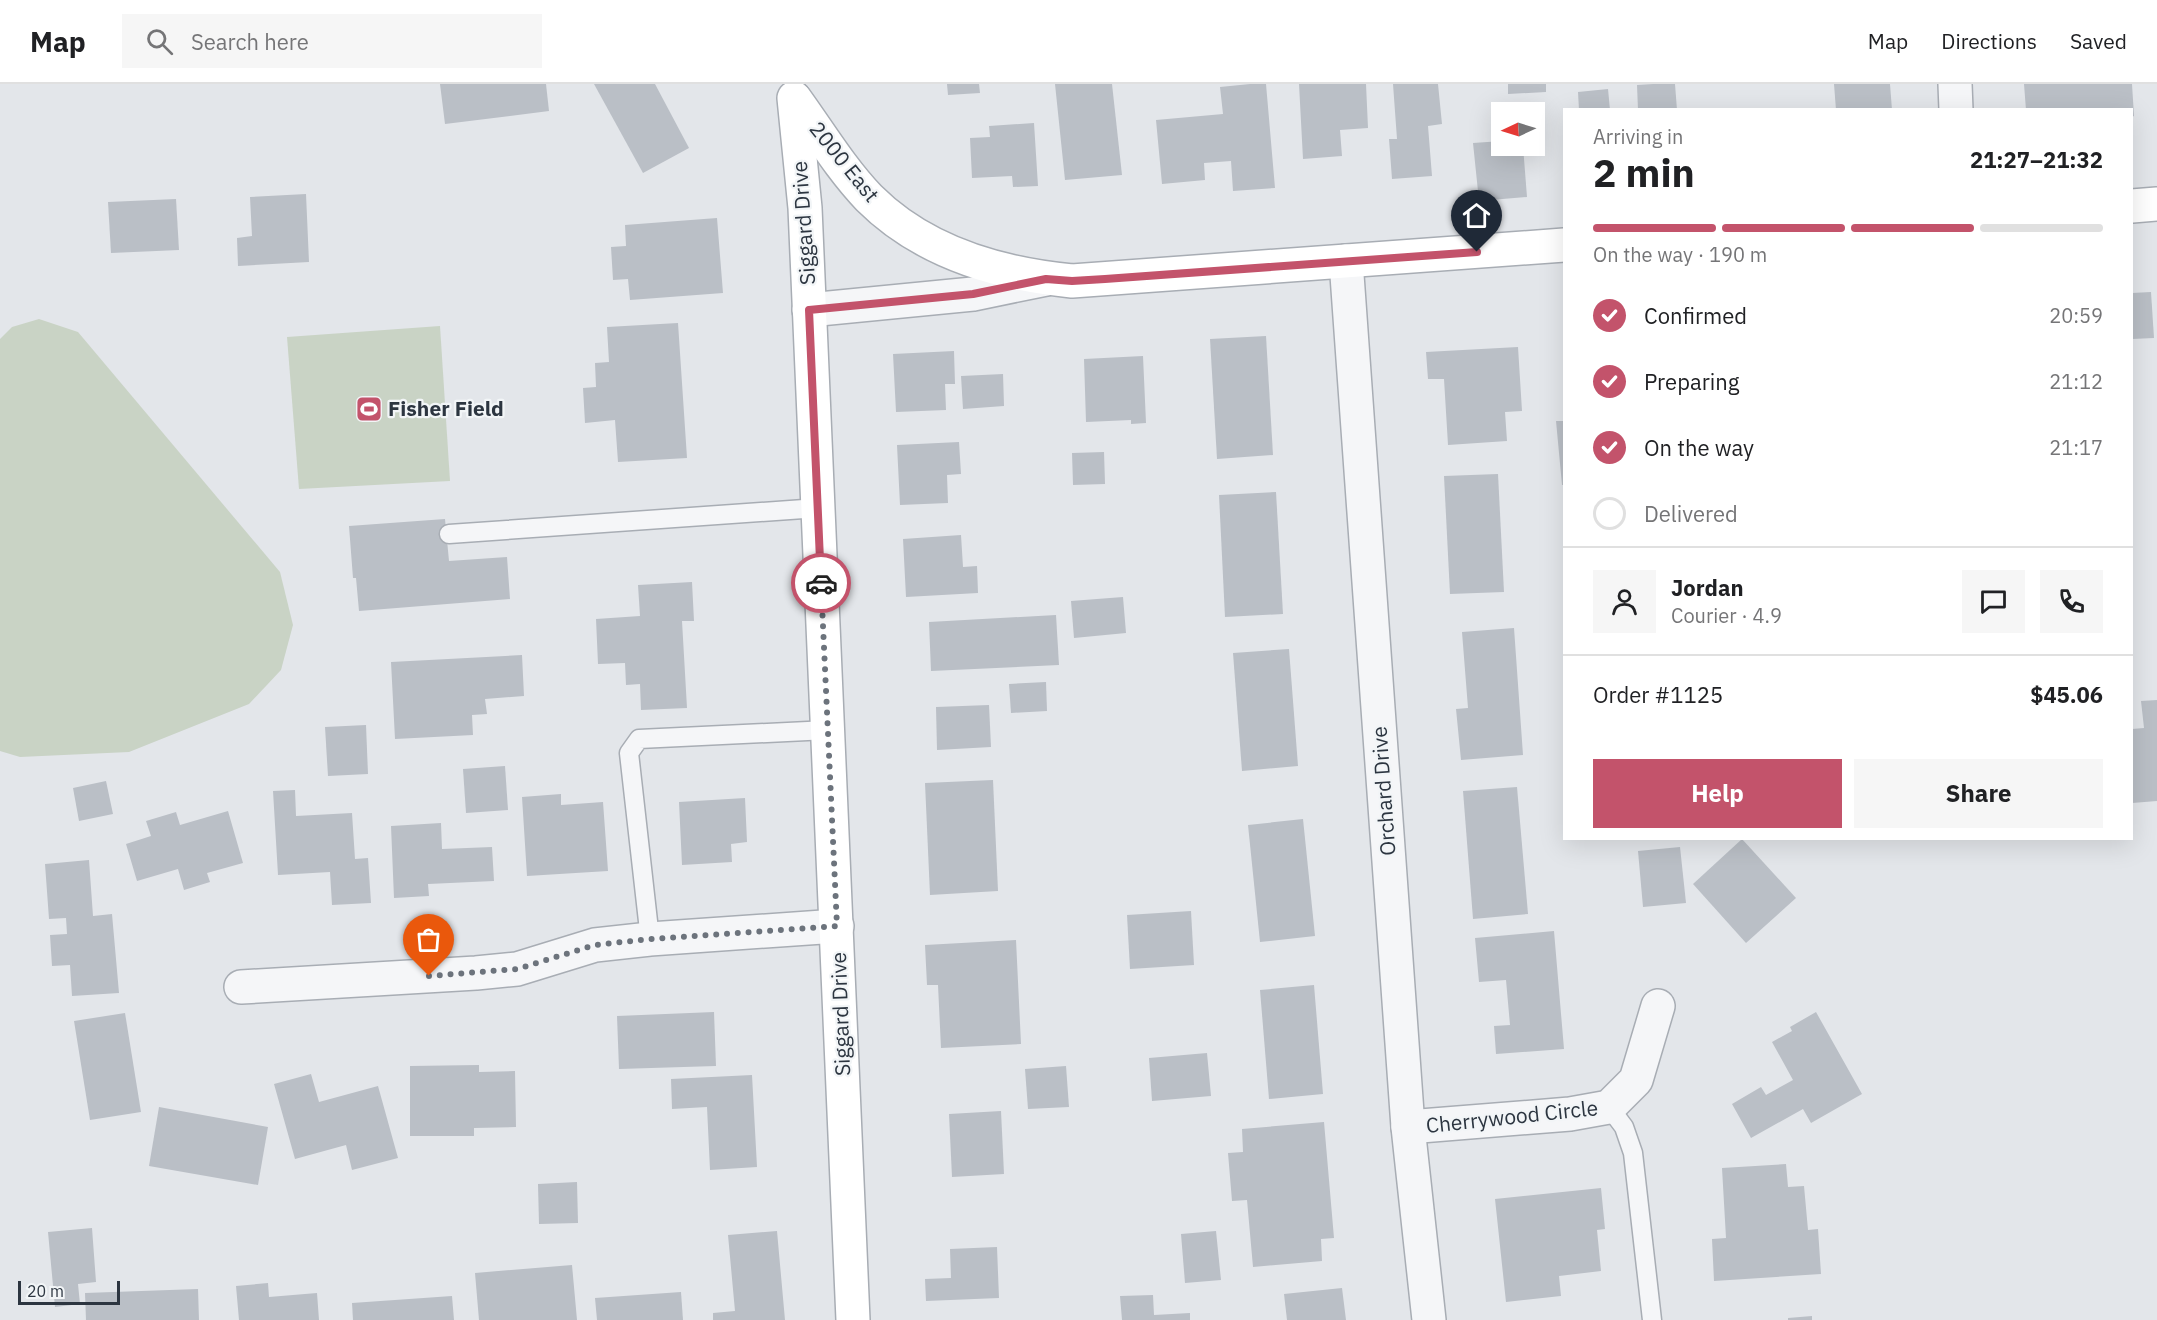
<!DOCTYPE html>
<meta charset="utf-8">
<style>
body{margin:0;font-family:"IBM Plex Sans",sans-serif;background:#f6f6f6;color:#202124;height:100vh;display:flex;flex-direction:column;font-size:22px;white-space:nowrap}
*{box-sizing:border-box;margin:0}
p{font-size:20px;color:#757577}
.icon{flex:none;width:33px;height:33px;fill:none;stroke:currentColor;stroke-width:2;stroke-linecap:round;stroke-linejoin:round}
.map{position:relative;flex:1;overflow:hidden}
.sheet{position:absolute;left:1563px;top:24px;width:570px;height:732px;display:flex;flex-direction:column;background:#fff;border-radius:0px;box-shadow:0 6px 24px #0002}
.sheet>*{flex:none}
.needle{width:39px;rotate:266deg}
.fabs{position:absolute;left:1491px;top:18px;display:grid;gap:12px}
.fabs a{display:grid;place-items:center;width:54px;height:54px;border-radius:0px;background:#fff;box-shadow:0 6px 24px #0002;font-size:30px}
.scale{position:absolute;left:18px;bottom:15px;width:102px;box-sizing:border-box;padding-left:6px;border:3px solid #2c3540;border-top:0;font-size:16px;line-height:21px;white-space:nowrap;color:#2c3540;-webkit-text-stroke:4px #f2f5f7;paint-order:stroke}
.pin{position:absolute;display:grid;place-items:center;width:51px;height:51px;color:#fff;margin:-62px -26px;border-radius:50% 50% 50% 0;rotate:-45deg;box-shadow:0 0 6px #0007}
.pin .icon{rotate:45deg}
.courier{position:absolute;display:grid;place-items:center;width:60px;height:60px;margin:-30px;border:4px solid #c3536b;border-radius:50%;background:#fff;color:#222;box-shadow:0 2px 8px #0007}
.summary em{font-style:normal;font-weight:800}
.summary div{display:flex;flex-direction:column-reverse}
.summary{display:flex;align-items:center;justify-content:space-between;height:102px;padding:0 30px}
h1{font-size:39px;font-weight:800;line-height:45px}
.bar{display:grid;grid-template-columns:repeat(4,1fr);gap:9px 6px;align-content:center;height:72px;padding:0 30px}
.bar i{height:8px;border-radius:4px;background:#e0e0e0}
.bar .selected{background:#c3536b}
.bar p{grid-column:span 4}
.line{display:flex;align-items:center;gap:15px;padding:0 30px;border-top:2px solid #e0e0e0}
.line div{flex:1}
.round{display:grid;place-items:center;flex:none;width:63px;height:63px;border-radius:0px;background:#f6f6f6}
ol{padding:0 30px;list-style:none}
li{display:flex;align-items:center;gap:18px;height:66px}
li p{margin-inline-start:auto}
li .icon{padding:6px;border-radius:50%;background:#c3536b;color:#fff;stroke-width:4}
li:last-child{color:#757577}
li i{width:33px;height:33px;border:3px solid #e0e0e0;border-radius:50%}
.primary-button{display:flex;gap:12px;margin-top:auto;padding:12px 30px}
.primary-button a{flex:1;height:69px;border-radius:0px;background:#c3536b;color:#fff;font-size:24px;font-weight:800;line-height:69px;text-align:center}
.primary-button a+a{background:#f6f6f6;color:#202124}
header{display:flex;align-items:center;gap:36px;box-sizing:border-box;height:84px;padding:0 30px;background:#fff;border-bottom:2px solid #e0e0e0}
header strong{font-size:28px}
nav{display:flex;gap:33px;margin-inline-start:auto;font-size:21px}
.search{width:420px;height:54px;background:#f6f6f6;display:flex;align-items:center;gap:15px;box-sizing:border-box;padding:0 21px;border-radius:0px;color:#757577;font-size:22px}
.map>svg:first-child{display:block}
.green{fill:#c9d3c5}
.building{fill:#babfc6}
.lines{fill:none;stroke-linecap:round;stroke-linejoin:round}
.lane-casing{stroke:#a8adb4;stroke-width:21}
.street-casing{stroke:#a8adb4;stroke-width:36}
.secondary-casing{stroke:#a8adb4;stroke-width:36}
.lane{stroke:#f5f6f8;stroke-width:18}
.street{stroke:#f5f6f8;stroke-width:33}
.secondary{stroke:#fff;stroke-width:33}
.done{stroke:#6c737c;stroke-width:6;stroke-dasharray:0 10.8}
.route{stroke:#c3536b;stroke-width:8}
.labels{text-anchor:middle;stroke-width:4.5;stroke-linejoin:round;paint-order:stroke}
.street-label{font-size:21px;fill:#2c3540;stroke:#f2f5f7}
.poi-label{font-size:21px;font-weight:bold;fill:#2c3540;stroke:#f2f5f7;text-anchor:start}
</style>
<header>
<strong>Map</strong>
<div class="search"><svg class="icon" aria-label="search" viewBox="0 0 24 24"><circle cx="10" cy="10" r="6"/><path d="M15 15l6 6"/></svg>Search here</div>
<nav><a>Map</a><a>Directions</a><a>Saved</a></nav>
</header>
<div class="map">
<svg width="2157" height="1236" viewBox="0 0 2157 1236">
<rect width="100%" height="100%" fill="#e3e6ea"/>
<g class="green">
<path d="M39 235 78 248 280 488 293 541 281 586 249 620 129 668 20 673 0 667V255L12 243Z"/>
<path d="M440 242 450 397 299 405 287 253Z"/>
</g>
<g class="building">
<path d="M440 0H546L549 27 445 40Z"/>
<path d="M594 0H655L689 64 643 89Z"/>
<path d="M947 0H979L980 9 948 11Z"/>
<path d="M1055 0H1112L1122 91 1065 96Z"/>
<path d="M1250 0H1266L1275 104 1233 107 1231 77 1204 79 1205 96 1162 100 1156 36 1223 30 1220 3Z"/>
<path d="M1299 0H1366L1368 44 1340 46 1342 72 1303 75Z"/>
<path d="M1393 0H1438L1442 40 1428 42 1432 92 1392 95 1389 55H1397Z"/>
<path d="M1508 0H1546V8L1508 10Z"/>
<path d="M1653 0H1675L1677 26H1638L1637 1Z"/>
<path d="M1834 0H1890L1892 26H1836Z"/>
<path d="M2024 0H2132L2134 32 2132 33V26H2026Z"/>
<path d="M1608 5 1610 26H1579L1578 8Z"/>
<path d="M1034 39 1038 102 1013 103 1012 92 972 94 970 54 990 53 989 42Z"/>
<path d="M1502 57V62H1523L1527 113 1479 117 1473 59Z"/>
<path d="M306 110 309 178 238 182 237 154 252 152 250 113Z"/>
<path d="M176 115 179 166 111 169 108 118Z"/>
<path d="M717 134 723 209 630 216 628 195 613 196 611 163 626 162 625 141Z"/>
<path d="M2151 208 2154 254 2132 255V209Z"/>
<path d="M678 239 687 374 618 378 615 336 585 339 583 304 596 303 595 279 609 278 607 243Z"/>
<path d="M1266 252 1273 371 1217 375 1210 255Z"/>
<path d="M1518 263 1522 327 1505 328 1507 357 1448 361 1444 295H1428L1426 268Z"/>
<path d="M954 267 955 300H945L946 326 896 328 893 270Z"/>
<path d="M1143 272 1146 339 1131 340V336L1086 338 1084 275Z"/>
<path d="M1003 290 1004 322 963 325 961 292Z"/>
<path d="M1556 337H1564V401H1562Z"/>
<path d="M959 358 961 390 947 391 948 419 900 421 897 361Z"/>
<path d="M1104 368 1105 400 1073 401 1072 369Z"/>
<path d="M1498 390 1504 508 1450 510 1444 392Z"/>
<path d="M1276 408 1283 530 1225 533 1219 411Z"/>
<path d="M445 435 449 477 507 473 510 515 359 527 356 494H353L349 442Z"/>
<path d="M961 451 963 483 977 482 978 509 906 513 903 455Z"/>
<path d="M692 498 694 537H682L687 624 641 626 640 600 626 601 625 579 598 580 596 535 640 532 638 501Z"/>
<path d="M1123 513 1126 549 1074 554 1071 517Z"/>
<path d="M1056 531 1059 581 931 587 929 538Z"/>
<path d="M1514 544 1523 671 1461 676 1456 625 1468 624 1462 548Z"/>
<path d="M1289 565 1298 682 1242 687 1233 569Z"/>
<path d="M522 571 524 612 485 615 487 630 472 631 473 651 395 655 391 578Z"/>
<path d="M1046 598 1047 627 1011 629 1009 600Z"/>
<path d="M2157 616V717L2132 719V645L2144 644 2141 617Z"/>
<path d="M989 621 991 663 937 666 936 623Z"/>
<path d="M366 641 368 690 328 692 325 643Z"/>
<path d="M505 682 508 726 466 729 463 685Z"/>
<path d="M993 696 998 807 930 811 925 699Z"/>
<path d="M106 697 113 730 79 737 73 704Z"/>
<path d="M1517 703 1528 830 1473 835 1463 707Z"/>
<path d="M295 706 296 732 352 729 355 775 368 774 371 819 332 821 330 788 278 791 273 707Z"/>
<path d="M561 710V721L603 718 608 787 527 792 522 713Z"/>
<path d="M745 714 747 758 731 760 732 778 682 781 679 718Z"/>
<path d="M228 727 243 779 207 789 210 798 184 806 178 785 137 797 126 760 151 752 146 737 176 728 180 741Z"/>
<path d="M1303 735 1315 852 1260 858 1248 741Z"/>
<path d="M441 739 442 765 492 763 494 797 428 800 429 812 394 814 391 742Z"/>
<path d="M1742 755 1796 814 1746 859 1693 800Z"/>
<path d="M1680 763 1686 819 1643 823 1638 767Z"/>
<path d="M89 776 93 832 112 830 119 909 72 912 70 881 52 882 50 851 67 850 66 834 49 835 45 780Z"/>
<path d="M1191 827 1194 881 1130 885 1127 831Z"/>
<path d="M1554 847 1564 965 1496 970 1494 942 1510 941 1506 896 1479 898 1475 854Z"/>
<path d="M1016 856 1021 960 941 964 938 901H927L925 861Z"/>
<path d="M1314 901 1323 1010 1269 1015 1260 906Z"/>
<path d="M714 928 716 982 619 985 617 932Z"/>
<path d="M1816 928 1862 1010 1811 1039 1803 1025 1751 1054 1732 1020 1761 1003 1766 1011 1793 996 1772 958 1792 947 1790 943Z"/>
<path d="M125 929 141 1028 90 1036 74 937Z"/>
<path d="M1207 969 1211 1012 1152 1017 1149 974Z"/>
<path d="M479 981V988L515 987 516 1043 474 1044V1052H410V982Z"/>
<path d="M1066 982 1069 1023 1028 1025 1025 985Z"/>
<path d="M311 990 319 1018 378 1002 398 1074 352 1086 346 1061 295 1075 274 1000Z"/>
<path d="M752 991 757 1083 710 1086 707 1023 672 1025 671 995Z"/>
<path d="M159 1023 268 1043 258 1101 149 1082Z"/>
<path d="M1001 1027 1004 1090 952 1093 949 1030Z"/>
<path d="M1324 1038 1334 1154 1321 1155 1322 1177 1253 1183 1247 1116 1232 1117 1228 1069 1243 1068 1242 1045Z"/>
<path d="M1786 1080 1788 1103 1804 1102 1808 1146 1818 1145 1821 1190 1714 1197 1712 1155 1726 1154 1722 1084Z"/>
<path d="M577 1098 578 1139 539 1140 538 1100Z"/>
<path d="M1601 1104 1605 1145 1597 1146 1601 1187 1559 1192 1561 1212 1506 1218 1495 1115Z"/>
<path d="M92 1144 96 1198 78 1200 80 1220 55 1223 48 1148Z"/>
<path d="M777 1147 785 1236H713V1229L735 1227 728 1151Z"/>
<path d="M1216 1147 1221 1196 1185 1199 1181 1150Z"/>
<path d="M997 1163 999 1214 926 1217 925 1195 951 1194 950 1165Z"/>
<path d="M572 1181 577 1236H479L475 1189Z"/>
<path d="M268 1199 269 1213 317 1209 319 1236H239L236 1202Z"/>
<path d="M1342 1204 1346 1236H1287L1284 1210Z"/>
<path d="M198 1205 199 1236H86L85 1209Z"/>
<path d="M681 1208 683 1236H597L595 1214Z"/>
<path d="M1153 1211 1154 1231 1190 1229V1236H1122L1120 1212Z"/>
<path d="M452 1212 454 1236H353L352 1219Z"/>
<path d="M1812 1232V1236H1788V1234Z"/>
</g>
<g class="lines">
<defs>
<g id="lane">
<path d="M449 450 818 424"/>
<path d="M650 855 629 669 639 655 828 646"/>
<path d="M1609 1023 1624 1043 1633 1069 1652 1236"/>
</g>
<g id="street">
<path d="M1955 0 1956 26"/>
<path d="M1346 177 1408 1043 1429 1236"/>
<path d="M809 226 973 210 1046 195"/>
<path d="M241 903 476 889 517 885 595 861 650 855 837 842"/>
<path d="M1408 1043 1570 1030 1609 1023 1636 996 1658 922"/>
</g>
<g id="secondary">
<path d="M794 14 805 124 853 1236"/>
<path d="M795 15C819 48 841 85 869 114 923 168 999 190 1072 197L1564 161"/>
<path d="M2132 122 2157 120"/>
</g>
</defs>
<use href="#lane" class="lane-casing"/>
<use href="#street" class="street-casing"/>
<use href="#secondary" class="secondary-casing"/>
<use href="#lane" class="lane"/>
<use href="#street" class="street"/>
<use href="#secondary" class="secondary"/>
</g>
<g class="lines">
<path class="done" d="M429 892 517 885 595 861 650 855 837 842 821 499"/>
<path class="route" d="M821 499 809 226 973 210 1046 195 1072 197 1105 195 1477 168"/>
</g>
<defs>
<symbol id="stadium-square" viewBox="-11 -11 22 22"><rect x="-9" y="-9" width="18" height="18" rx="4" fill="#c3536b" stroke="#f2f5f7"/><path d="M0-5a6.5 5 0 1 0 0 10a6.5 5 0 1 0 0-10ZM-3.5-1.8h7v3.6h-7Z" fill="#fff"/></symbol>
</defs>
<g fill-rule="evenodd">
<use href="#stadium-square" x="354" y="310" width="30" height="30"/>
</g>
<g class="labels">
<g class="street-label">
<text transform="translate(844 78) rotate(51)" y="7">2000 East</text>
<text transform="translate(804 139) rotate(-94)" y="7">Siggard Drive</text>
<text transform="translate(1384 707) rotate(-94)" y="7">Orchard Drive</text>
<text transform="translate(841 930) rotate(-92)" y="7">Siggard Drive</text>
<text transform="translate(1512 1033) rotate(-6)" y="7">Cherrywood Circle</text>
</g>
<g class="poi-label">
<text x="388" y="332">Fisher Field</text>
</g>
</g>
</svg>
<div class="fabs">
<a><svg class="needle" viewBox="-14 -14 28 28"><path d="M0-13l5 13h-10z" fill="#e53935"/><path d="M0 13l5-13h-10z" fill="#757577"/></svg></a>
</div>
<div class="scale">20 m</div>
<div class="pin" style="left:429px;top:892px;background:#ea580c"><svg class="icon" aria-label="bag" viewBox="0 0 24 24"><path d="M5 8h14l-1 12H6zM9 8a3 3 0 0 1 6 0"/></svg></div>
<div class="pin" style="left:1477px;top:168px;background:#1f2937"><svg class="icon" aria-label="home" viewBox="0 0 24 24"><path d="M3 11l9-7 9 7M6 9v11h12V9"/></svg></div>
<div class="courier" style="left:821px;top:499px"><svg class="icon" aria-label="car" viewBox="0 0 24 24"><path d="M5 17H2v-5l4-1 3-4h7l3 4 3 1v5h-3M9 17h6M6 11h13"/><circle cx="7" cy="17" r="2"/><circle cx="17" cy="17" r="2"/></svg></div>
<section class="sheet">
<div class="summary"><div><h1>2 min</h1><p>Arriving in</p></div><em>21:27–21:32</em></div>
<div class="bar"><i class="selected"></i><i class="selected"></i><i class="selected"></i><i></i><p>On the way · 190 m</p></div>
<ol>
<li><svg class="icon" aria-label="check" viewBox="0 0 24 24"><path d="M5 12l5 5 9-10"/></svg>Confirmed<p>20:59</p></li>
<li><svg class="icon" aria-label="check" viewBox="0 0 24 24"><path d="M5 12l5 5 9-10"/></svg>Preparing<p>21:12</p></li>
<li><svg class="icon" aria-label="check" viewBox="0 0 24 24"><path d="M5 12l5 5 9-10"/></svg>On the way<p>21:17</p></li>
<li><i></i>Delivered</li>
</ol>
<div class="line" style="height:108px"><a class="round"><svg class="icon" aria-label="person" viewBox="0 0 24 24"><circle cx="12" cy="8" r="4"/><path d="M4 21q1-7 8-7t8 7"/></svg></a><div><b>Jordan</b><p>Courier · 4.9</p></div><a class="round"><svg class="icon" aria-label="chat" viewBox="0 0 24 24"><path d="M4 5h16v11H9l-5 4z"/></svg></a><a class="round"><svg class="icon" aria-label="phone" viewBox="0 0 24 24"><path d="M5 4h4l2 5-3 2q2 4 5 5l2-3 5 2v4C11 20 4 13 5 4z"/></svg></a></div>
<div class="line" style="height:78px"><div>Order #1125</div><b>$45.06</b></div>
<div class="primary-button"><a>Help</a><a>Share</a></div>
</section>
</div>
